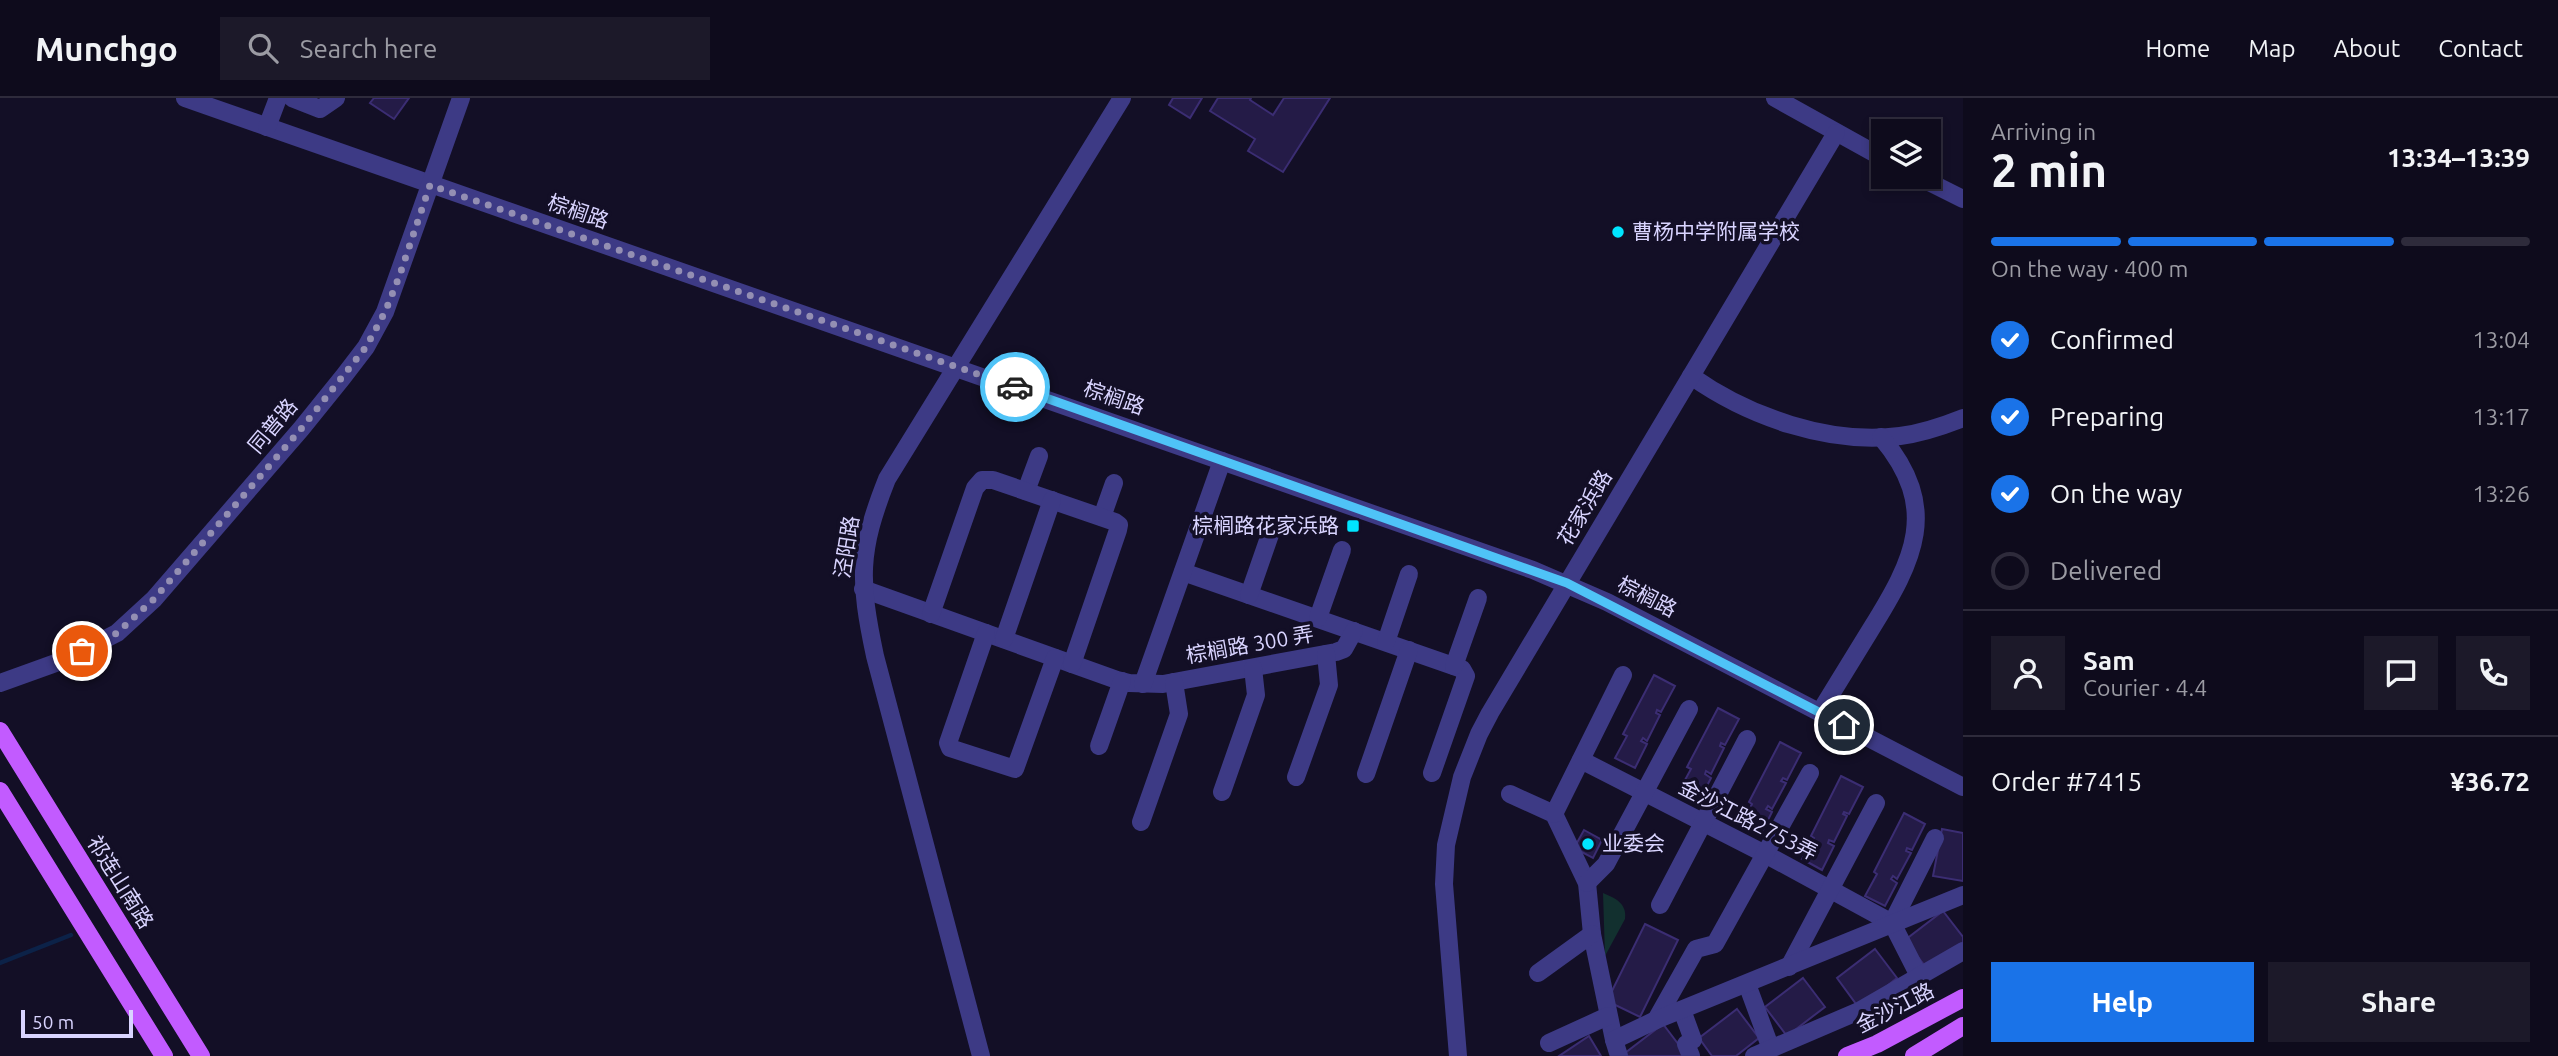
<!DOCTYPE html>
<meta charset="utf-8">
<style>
body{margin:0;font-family:Ubuntu,"Noto Sans SC",sans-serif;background:#1c1929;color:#f1f3f6;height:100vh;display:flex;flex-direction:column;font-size:26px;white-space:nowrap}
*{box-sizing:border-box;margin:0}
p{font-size:23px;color:#9b9ba3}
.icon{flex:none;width:38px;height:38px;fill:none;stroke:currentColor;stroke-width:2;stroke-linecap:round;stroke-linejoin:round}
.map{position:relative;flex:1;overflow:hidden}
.panel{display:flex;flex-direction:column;background:#0e0b1c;width:595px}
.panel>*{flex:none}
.tools{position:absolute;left:1871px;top:21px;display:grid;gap:14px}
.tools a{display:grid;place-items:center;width:70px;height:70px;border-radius:0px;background:#0e0b1c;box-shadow:0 4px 10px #0003,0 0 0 2px #2e2b3b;font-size:35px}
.scale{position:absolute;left:21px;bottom:18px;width:112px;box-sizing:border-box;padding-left:7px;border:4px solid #d9d4ff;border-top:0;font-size:19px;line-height:24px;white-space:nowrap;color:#d9d4ff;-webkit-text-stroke:5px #130f26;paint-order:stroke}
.pin{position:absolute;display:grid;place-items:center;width:60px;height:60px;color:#fff;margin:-30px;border:4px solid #fff;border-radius:50%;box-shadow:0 2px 7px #0007}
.courier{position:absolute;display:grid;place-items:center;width:70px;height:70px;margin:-35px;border:5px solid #4fc3f7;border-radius:50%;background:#fff;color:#222;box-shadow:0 2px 9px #0007}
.headline em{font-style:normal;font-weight:600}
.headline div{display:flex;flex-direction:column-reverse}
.headline{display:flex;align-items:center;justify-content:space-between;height:119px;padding:0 28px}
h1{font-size:46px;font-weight:600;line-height:52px}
.bar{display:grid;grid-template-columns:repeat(4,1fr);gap:10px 7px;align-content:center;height:84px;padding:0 28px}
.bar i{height:9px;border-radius:5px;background:#2e2b3b}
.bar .selected{background:#1a73e8}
.bar p{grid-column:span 4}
.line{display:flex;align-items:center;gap:18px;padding:0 28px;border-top:2px solid #2e2b3b}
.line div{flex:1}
.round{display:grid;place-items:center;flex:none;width:74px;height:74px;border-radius:0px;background:#1c1929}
ol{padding:0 28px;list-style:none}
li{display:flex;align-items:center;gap:21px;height:77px}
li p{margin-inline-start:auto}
li .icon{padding:7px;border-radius:50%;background:#1a73e8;color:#fff;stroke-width:4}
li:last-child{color:#9b9ba3}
li i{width:38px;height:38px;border:4px solid #2e2b3b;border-radius:50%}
.cta{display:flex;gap:14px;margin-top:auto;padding:14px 28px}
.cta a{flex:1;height:80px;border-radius:0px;background:#1a73e8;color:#fff;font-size:28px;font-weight:600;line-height:80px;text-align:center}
.cta a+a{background:#1c1929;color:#f1f3f6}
header{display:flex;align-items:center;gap:42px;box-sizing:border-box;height:98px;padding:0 35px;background:#0e0b1c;border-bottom:2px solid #2e2b3b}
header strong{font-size:33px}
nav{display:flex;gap:38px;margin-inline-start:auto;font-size:24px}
.search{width:490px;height:63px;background:#1c1929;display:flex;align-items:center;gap:18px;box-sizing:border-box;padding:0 24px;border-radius:0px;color:#9b9ba3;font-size:26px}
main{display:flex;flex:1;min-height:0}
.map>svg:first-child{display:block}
.green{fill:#12302f}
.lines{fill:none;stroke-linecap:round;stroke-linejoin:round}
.stream{stroke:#0c2248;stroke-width:4.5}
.building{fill:#241b47;stroke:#3b2d73;stroke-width:2}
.minor{stroke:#3d3a85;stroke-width:18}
.major{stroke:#c25bff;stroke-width:18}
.done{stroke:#948fb3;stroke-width:7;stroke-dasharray:0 12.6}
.route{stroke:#4fc3f7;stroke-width:9}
.poi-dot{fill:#00e5ff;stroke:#130f26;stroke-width:2.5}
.labels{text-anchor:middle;stroke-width:7;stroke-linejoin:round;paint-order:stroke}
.street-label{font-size:21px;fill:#d9d4ff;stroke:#130f26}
.poi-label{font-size:21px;fill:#d9d4ff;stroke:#130f26;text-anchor:start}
</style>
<header>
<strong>Munchgo</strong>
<div class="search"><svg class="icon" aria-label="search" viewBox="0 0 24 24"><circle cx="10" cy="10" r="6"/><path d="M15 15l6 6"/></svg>Search here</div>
<nav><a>Home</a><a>Map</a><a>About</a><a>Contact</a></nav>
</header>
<main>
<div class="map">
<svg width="1963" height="958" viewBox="0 0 1963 958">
<rect width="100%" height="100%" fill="#130f26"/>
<path class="green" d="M1603 795C1615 800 1627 805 1625 821L1605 858Z"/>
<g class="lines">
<path class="stream" d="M0 865 71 837"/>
</g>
<g class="building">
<path d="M374 0H409L394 21 370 5Z"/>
<path d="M1173 0H1202L1190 20 1169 7Z"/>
<path d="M1218 0H1251L1250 2 1273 17 1284 0H1330L1283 74 1248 53 1255 41 1210 13Z"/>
<path d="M1654 577 1675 588 1661 614 1657 612 1656 615 1660 617 1647 643 1643 640 1641 643 1647 646 1635 670 1615 660 1627 638 1623 636Z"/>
<path d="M1718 610 1739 621 1725 647 1721 645 1720 648 1724 650 1711 676 1706 673 1705 676 1711 680 1699 703 1679 693 1691 671 1687 669Z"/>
<path d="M1780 644 1801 655 1787 682 1783 680 1781 683 1786 685 1772 711 1768 708 1766 711 1772 714 1760 738 1741 728 1752 706 1749 704Z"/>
<path d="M1841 678 1863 689 1849 716 1844 714 1843 716 1847 718 1834 744 1829 742 1828 745 1834 748 1822 772 1802 761 1814 740 1811 738Z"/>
<path d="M1904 715 1925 726 1912 752 1907 750 1906 753 1911 755 1897 781 1893 778 1891 781 1897 785 1885 808 1865 798 1877 776 1874 774Z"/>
<path d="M1942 731 1963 735V783L1933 778Z"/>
<path d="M1584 732 1602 742 1593 760 1574 750Z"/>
<path d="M1943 813 1963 839V845L1928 872 1905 842Z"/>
<path d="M1645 826 1678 842 1640 919 1607 903Z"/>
<path d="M1875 851 1897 880 1859 910 1837 880Z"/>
<path d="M1803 880 1825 909 1787 938 1765 909Z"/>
<path d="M1737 911 1759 940 1736 958H1712L1699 940Z"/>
<path d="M1663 926 1685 955 1681 958H1627L1625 955Z"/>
<path d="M1589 938 1601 958H1559Z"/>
</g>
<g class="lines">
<g class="minor">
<path d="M185 0 1533 472 1607 504 1963 689"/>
<path d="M292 0 320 11 336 0"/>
<path d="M1775 0 1883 60"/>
<path d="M267 29 278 0"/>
<path d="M1919 79 1963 101"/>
<path d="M1691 278C1749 319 1829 347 1900 338 1922 335 1943 328 1963 320"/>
<path d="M1026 393 1039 358"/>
<path d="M1102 419 1114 385"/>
<path d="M1183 474 1462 571 1466 578 1432 675"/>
<path d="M863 491 1117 582 1129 585 1163 586 1336 554 1344 551 1354 533"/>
<path d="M1249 497 1273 428"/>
<path d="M931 516 975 390 982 382H993L1115 424 1119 427 1118 432 1072 566"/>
<path d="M1318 520 1342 452"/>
<path d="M986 535 948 645 950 650 1015 671 1055 560"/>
<path d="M1004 541 1052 402"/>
<path d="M1386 544 1409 476"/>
<path d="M1454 568 1478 500"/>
<path d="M0 585 64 562 117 535 154 501 301 331 343 279 366 249 385 214 461 0"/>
<path d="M1143 586 1222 363"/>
<path d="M1820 614C1837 586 1854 559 1871 531 1914 462 1941 410 1881 339"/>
<path d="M1099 648 1122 583"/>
<path d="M1581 662 1765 756 1892 825"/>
<path d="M1366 676 1409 552"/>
<path d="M1296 679 1329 587 1326 556"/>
<path d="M1222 694 1256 597 1253 570"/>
<path d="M1510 696 1554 716 1587 785 1592 836 1614 942"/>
<path d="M1554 716 1623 577"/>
<path d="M1141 724 1179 616 1174 584"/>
<path d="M1587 785 1606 766 1689 611"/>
<path d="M1660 807 1747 641"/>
<path d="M1892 825 1935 740"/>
<path d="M1892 825 1919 878"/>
<path d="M1789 869 1876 705"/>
<path d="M1538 875 1592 836"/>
<path d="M1747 886 1771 951"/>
<path d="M1682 912 1693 942 1686 946 1691 958"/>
<path d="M1656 922 1696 851 1715 846 1810 675"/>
<path d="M1549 945 1608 918"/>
<path d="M981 958 875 558C859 482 858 454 887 381L1122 0"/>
<path d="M1458 958 1444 786 1446 747 1462 679 1479 636 1490 615 1836 35"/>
<path d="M1619 958 1614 942 1656 922 1963 797"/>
<path d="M1754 958 1859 913 1963 853"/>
</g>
<g class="major">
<path d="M0 633 201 958"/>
<path d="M0 693 164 958"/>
<path d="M1847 958 1877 946 1963 900"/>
<path d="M1914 958 1963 928"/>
</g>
</g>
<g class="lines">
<path class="done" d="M82 553 117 535 154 501 301 331 366 249 385 214 399 179 430 87 1015 289"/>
<path class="route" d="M1015 289 1567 485 1844 627"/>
</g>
<g class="poi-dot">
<circle cx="1618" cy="134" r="7"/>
<rect x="1346" y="421" width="14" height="14" rx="3.5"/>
<circle cx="1588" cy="746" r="7"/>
</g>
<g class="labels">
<g class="street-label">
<text transform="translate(578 114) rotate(19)" y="7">棕榈路</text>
<text transform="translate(1114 300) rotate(19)" y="7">棕榈路</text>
<text transform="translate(273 328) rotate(-50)" y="7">同普路</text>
<text transform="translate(1585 410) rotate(-59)" y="7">花家浜路</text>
<text transform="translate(847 449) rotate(-81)" y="7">泾阳路</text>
<text transform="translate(1647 499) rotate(27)" y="7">棕榈路</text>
<text transform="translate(1250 547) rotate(-10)" y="7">棕榈路 300 弄</text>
<text transform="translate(1748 722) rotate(27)" y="7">金沙江路2753弄</text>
<text transform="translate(120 784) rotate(58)" y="7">祁连山南路</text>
<text transform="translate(1895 910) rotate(-27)" y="7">金沙江路</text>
</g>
<g class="poi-label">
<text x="1632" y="141">曹杨中学附属学校</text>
<text x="1339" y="435" text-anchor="end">棕榈路花家浜路</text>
<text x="1602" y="753">业委会</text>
</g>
</g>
</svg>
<div class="tools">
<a><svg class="icon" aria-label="layers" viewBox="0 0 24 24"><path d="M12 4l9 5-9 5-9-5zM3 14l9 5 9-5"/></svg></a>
</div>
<div class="scale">50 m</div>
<div class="pin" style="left:82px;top:553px;background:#ea580c"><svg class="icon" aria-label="bag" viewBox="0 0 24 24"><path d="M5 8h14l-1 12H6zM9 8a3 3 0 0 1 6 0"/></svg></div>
<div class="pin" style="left:1844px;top:627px;background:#1f2937"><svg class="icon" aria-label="home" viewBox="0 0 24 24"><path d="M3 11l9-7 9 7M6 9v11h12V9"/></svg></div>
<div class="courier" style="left:1015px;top:289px"><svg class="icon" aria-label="car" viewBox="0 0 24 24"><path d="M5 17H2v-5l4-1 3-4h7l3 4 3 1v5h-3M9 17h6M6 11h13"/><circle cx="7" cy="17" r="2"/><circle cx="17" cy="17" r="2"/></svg></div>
</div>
<section class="panel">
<div class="headline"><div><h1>2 min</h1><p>Arriving in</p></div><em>13:34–13:39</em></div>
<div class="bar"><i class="selected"></i><i class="selected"></i><i class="selected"></i><i></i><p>On the way · 400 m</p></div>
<ol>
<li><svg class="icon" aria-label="check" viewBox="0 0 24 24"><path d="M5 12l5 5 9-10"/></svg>Confirmed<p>13:04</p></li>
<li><svg class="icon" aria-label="check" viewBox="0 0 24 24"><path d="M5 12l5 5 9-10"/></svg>Preparing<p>13:17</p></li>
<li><svg class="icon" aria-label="check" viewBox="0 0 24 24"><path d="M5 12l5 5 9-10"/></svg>On the way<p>13:26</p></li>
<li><i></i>Delivered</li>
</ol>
<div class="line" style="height:126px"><a class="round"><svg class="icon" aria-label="person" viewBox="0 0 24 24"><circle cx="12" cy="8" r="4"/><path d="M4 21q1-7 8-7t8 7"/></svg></a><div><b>Sam</b><p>Courier · 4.4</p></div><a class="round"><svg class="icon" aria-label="chat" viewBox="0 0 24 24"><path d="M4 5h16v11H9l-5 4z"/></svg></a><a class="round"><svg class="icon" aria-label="phone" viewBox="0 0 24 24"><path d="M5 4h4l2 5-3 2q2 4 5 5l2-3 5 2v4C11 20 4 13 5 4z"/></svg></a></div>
<div class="line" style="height:91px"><div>Order #7415</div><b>¥36.72</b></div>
<div class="cta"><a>Help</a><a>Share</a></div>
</section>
</main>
